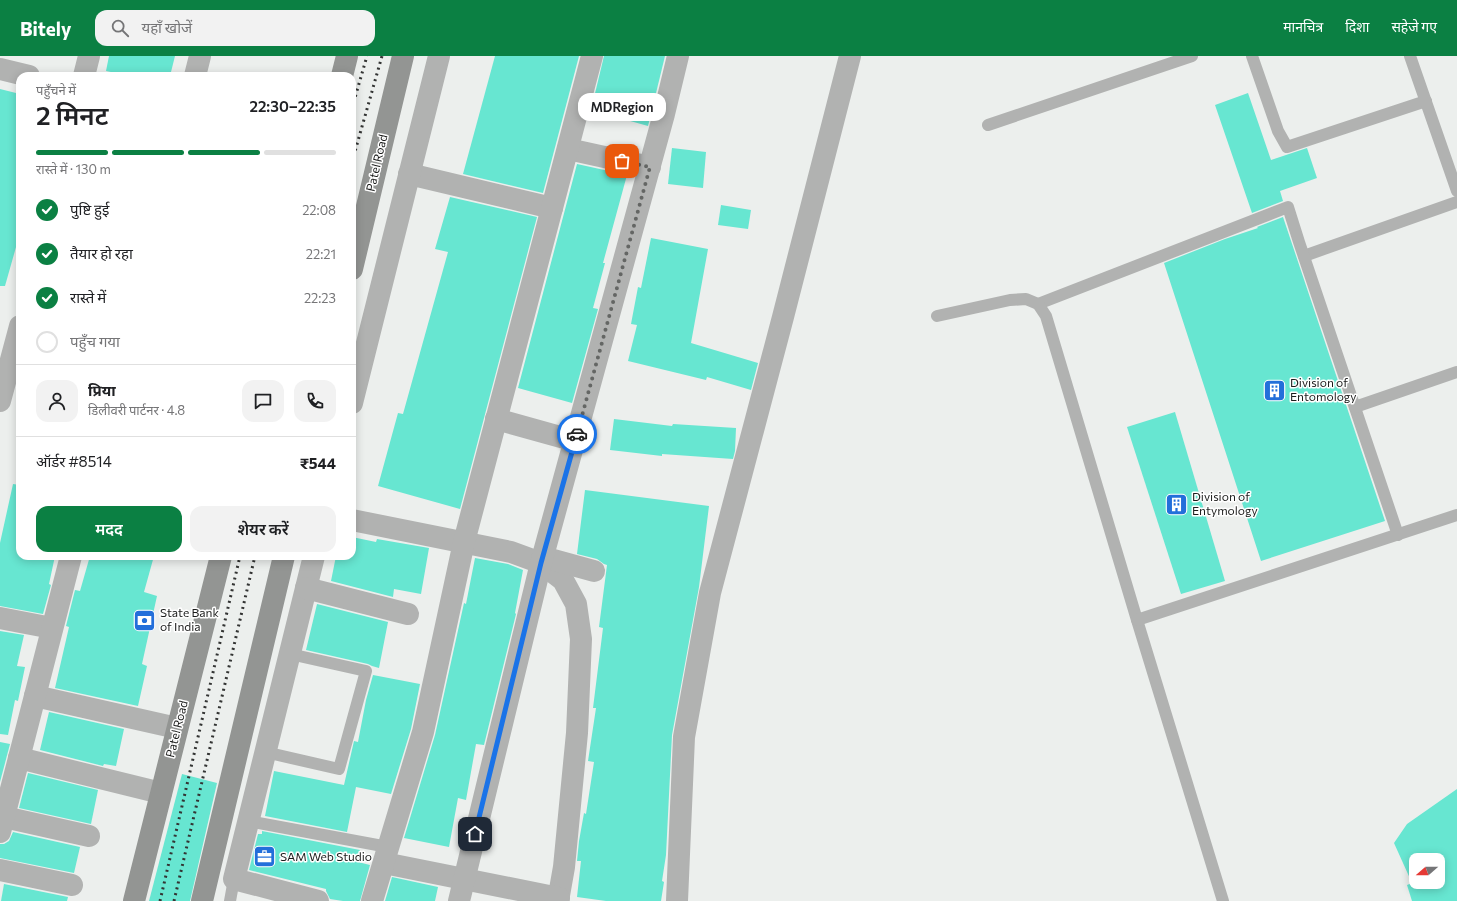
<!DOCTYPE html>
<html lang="hi">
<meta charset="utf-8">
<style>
body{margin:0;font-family:Commissioner,"Noto Sans Devanagari",sans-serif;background:#f2f2f2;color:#202124;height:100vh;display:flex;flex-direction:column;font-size:15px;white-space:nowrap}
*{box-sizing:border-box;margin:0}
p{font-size:13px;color:#757577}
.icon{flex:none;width:22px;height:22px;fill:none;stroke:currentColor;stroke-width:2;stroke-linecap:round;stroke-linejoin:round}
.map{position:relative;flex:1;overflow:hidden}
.sheet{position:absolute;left:16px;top:16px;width:340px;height:488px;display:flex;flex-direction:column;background:#fff;border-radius:12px;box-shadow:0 2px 10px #0003}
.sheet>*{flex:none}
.needle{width:26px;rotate:250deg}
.buttons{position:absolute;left:1409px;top:797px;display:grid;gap:8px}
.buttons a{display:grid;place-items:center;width:36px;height:36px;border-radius:8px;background:#fff;box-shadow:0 2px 10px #0003;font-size:20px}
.pin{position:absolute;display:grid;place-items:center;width:34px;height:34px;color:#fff;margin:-17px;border-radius:8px;box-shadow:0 2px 6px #0006}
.courier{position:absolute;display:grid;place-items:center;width:40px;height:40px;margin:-20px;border:3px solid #1a73e8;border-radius:50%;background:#fff;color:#222;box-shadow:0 1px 5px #0007}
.bubble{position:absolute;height:28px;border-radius:12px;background:#fff;box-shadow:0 2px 10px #0003;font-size:13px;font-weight:600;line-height:28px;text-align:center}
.summary em{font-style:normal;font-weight:600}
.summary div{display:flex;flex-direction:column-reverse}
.summary{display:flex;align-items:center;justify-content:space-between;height:68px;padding:0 20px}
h1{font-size:26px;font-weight:600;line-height:30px}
.bar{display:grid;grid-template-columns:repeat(4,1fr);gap:6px 4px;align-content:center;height:48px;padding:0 20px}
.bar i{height:5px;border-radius:3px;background:#e0e0e0}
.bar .selected{background:#0b8043}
.bar p{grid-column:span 4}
.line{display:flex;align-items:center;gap:10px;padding:0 20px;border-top:1px solid #e0e0e0}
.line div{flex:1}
.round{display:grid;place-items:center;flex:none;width:42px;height:42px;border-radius:12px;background:#f2f2f2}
ol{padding:0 20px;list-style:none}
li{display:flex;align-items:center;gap:12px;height:44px}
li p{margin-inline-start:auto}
li .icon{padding:4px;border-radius:50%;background:#0b8043;color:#fff;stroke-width:4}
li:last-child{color:#757577}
li i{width:22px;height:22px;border:2px solid #e0e0e0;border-radius:50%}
.button{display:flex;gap:8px;margin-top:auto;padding:8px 20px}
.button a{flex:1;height:46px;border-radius:12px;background:#0b8043;color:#fff;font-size:16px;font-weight:600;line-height:46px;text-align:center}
.button a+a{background:#f2f2f2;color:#202124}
header{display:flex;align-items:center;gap:24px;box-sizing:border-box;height:56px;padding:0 20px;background:#0b8043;color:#fff}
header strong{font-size:19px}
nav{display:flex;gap:22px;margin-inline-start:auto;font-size:14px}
.search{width:280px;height:36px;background:#f2f2f2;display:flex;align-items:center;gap:10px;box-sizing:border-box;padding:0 14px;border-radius:12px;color:#757577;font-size:15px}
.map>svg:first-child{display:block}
.building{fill:#67e6d1;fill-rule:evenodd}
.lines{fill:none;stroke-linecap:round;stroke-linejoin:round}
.lane{stroke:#b1b2b1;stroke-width:12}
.street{stroke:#b1b2b1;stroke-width:22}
.secondary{stroke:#939593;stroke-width:22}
.rail{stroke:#333433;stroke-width:3;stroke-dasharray:2 4;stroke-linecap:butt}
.done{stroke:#646664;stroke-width:4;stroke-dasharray:0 7.2}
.route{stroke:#1a73e8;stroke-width:5}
.labels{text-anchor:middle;stroke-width:3;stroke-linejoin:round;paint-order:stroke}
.street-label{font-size:12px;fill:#1b1c1b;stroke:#fff}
.poi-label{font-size:12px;fill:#1b1c1b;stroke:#fff;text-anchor:start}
</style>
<header>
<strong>Bitely</strong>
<div class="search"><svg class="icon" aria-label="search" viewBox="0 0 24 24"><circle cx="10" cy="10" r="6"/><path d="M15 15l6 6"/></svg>यहाँ खोजें</div>
<nav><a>मानचित्र</a><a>दिशा</a><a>सहेजे गए</a></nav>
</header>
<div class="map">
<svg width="1457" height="845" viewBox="0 0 1457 845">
<rect width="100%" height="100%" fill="#ecefed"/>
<g class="building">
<path d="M109 0H175L170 20H130L106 15Z"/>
<path d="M495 0H579L543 137 463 118Z"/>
<path d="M604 0H665L648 70 591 54Z"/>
<path d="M0 33 20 38V177L5 230H0Z"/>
<path d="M1248 37 1271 104 1307 92 1317 122 1280 135 1283 145 1252 157 1215 49Z"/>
<path d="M672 92 706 96 703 132 668 128Z"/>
<path d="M577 108 627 119 603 207H605L593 252 598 253 572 347 518 332Z"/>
<path d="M450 141 537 161 460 453 378 430 398 357 403 358 448 196 435 193Z"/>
<path d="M721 149 751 154 748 173 718 169Z"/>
<path d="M1283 161 1385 465 1261 505 1164 207 1225 183 1258 172 1257 171Z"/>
<path d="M651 182 708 193 691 287 758 307 751 334 707 321 706 324 628 305 637 269 631 268 638 231 641 232Z"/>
<path d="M1175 356 1225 525 1181 538 1127 371Z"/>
<path d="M614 363 672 370 673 368 736 372 735 395 733 403 662 398V400L610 394Z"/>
<path d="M13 428 20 429V500H55L49 528 51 529 43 558 0 550V487Z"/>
<path d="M585 434 709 450 699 531 672 679 666 799 662 825 664 826 661 845H606L577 841 581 805H577L579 785 584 757 586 758 594 706 588 705 596 652H593L603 572 599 571 607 509 604 508 597 503 577 498Z"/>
<path d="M352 481 376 486 377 483 429 492 421 538 394 533 393 541 331 525 336 500H352Z"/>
<path d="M90 500H154L144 536 157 540 142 608 147 610 138 650 55 632 69 571 66 570 75 534 80 535Z"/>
<path d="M475 502 508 508 523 514 515 557 516 558 484 689 476 688 466 744 458 742 449 791 404 782 435 679 464 547 466 548Z"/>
<path d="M317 548 388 566 379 612 372 610 368 608 306 594Z"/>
<path d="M0 575 24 579 17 610 25 611 18 645 15 644 8 679 0 678Z"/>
<path d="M373 619 420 628 411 673 391 738 356 731 347 776 265 760 274 715 344 729 354 685 358 686 366 644Z"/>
<path d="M49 656 124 673 116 710 104 708 103 710 40 694Z"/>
<path d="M0 686 10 688 0 726Z"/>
<path d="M28 717 98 734 91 768 19 752Z"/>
<path d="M182 718 217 727 190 845H149Z"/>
<path d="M1457 733V845H1412L1407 829 1412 827 1394 787 1407 768ZM1416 804H1438V826H1416Z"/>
<path d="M262 775 360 794 358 806 370 809 360 845H343L330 843 326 835V833L249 814 258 778H262Z"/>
<path d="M13 776 80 791 74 817 0 802V788H4L9 785Z"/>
<path d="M392 821 438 831 435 845H385Z"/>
<path d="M4 828 68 841 67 845H1Z"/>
</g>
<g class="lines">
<g class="lane">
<path d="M1252 0 1278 75 1287 91 1426 45"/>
<path d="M1410 0 1457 135"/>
<path d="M988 69 1192 0"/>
<path d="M1304 200 1457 146"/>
<path d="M1038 248 1288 151 1299 186 1398 479"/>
<path d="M937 260 1010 244 1026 243 1038 248 1046 260 1137 564 1223 845"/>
<path d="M1355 351 1457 316"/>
<path d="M1137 564 1457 459"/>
<path d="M265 696 339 713 366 615 290 598"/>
<path d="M248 765 388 791"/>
<path d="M230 845 234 823"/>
</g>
<g class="street">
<path d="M0 13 29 20"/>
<path d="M84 20 89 0"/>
<path d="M195 20 200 0"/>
<path d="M568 93 650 111"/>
<path d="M409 118 552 152"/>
<path d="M0 345 20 270"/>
<path d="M352 347 439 0"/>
<path d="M496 363 575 385"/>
<path d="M352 464 511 496 541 507 563 524 576 548 581 583 577 677 564 811 558 845"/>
<path d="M314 500 234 823 318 845"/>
<path d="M543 501 594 515"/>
<path d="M306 532 408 558"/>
<path d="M0 562 52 572"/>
<path d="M35 640 177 672"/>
<path d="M19 702 161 737"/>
<path d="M4 761 89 780"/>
<path d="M0 776 71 500"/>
<path d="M384 807 559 842"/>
<path d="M0 814 72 829"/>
<path d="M372 845 423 676 464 486 592 0"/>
<path d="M459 845 541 507 664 58 678 0"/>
<path d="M677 845 684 681 710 537 783 261 850 0"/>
</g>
<g class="secondary">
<path d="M342 20 347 0"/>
<path d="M352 213 403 0"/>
<path d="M134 845 221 500"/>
<path d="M202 845 284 500"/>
</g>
<g class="rail">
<path d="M352 52 367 0"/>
<path d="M352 106 382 0"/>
<path d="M160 845 240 500"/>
<path d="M174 845 255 500"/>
</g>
</g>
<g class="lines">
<path class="done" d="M577 378 650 111 622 105"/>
<path class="route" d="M475 778 541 507 577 378"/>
</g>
<defs>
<symbol id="building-square" viewBox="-11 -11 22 22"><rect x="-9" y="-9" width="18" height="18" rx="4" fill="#236fda" stroke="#fff"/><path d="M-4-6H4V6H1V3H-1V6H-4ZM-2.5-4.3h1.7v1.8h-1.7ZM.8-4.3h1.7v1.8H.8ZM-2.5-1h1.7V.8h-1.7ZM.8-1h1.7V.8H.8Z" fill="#fff"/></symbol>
<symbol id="bank-square" viewBox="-11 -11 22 22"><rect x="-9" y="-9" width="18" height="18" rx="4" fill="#236fda" stroke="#fff"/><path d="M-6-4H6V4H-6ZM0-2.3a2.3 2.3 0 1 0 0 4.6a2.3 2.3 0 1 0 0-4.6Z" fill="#fff"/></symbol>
<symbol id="office-square" viewBox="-11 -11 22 22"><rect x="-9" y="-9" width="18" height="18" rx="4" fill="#236fda" stroke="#fff"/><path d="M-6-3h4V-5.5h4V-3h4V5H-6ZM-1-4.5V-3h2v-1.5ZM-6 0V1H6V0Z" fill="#fff"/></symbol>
</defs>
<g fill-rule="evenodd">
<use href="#building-square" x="1262" y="322" width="25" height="25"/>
<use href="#building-square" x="1164" y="436" width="25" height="25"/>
<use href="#bank-square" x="132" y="552" width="25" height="25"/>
<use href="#office-square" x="252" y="788" width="25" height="25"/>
</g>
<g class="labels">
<g class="street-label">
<text transform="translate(377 107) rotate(-77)" y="4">Patel Road</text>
<text transform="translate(177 673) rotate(-76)" y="4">Patel Road</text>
</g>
<g class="poi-label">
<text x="1290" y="331">Division of<tspan x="1290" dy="14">Entomology</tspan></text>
<text x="1192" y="445">Division of<tspan x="1192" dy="14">Entymology</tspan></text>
<text x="160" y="561">State Bank<tspan x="160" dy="14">of India</tspan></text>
<text x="280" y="805">SAM Web Studio</text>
</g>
</g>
</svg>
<div class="buttons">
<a><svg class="needle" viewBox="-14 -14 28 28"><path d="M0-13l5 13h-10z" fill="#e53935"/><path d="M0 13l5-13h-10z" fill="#757577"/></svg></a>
</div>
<div class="pin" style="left:622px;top:105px;background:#ea580c"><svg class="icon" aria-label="bag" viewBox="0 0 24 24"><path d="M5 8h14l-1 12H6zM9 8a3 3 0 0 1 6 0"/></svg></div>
<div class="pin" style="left:475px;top:778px;background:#1f2937"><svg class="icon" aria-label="home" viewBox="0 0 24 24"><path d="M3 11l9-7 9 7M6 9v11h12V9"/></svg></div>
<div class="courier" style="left:577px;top:378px"><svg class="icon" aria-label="car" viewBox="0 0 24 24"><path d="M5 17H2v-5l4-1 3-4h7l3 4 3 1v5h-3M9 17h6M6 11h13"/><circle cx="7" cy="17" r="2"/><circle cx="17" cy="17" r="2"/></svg></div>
<div class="bubble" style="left:578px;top:37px;width:88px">MDRegion</div>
<section class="sheet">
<div class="summary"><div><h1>2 मिनट</h1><p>पहुँचने में</p></div><em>22:30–22:35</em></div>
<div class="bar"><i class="selected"></i><i class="selected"></i><i class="selected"></i><i></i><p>रास्ते में · 130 m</p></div>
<ol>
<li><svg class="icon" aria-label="check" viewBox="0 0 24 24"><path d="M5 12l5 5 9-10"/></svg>पुष्टि हुई<p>22:08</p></li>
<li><svg class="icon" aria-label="check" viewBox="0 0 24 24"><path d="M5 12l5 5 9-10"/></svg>तैयार हो रहा<p>22:21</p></li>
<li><svg class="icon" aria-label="check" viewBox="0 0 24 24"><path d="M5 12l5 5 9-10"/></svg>रास्ते में<p>22:23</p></li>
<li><i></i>पहुँच गया</li>
</ol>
<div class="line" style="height:72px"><a class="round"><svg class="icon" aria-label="person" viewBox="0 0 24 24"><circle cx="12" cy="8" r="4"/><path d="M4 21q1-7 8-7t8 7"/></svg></a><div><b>प्रिया</b><p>डिलीवरी पार्टनर · 4.8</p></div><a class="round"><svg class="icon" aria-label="chat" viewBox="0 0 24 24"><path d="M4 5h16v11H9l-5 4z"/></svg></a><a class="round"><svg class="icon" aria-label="phone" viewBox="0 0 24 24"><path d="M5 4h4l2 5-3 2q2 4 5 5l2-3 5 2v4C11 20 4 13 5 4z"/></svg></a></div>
<div class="line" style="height:52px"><div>ऑर्डर #8514</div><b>₹544</b></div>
<div class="button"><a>मदद</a><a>शेयर करें</a></div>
</section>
</div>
